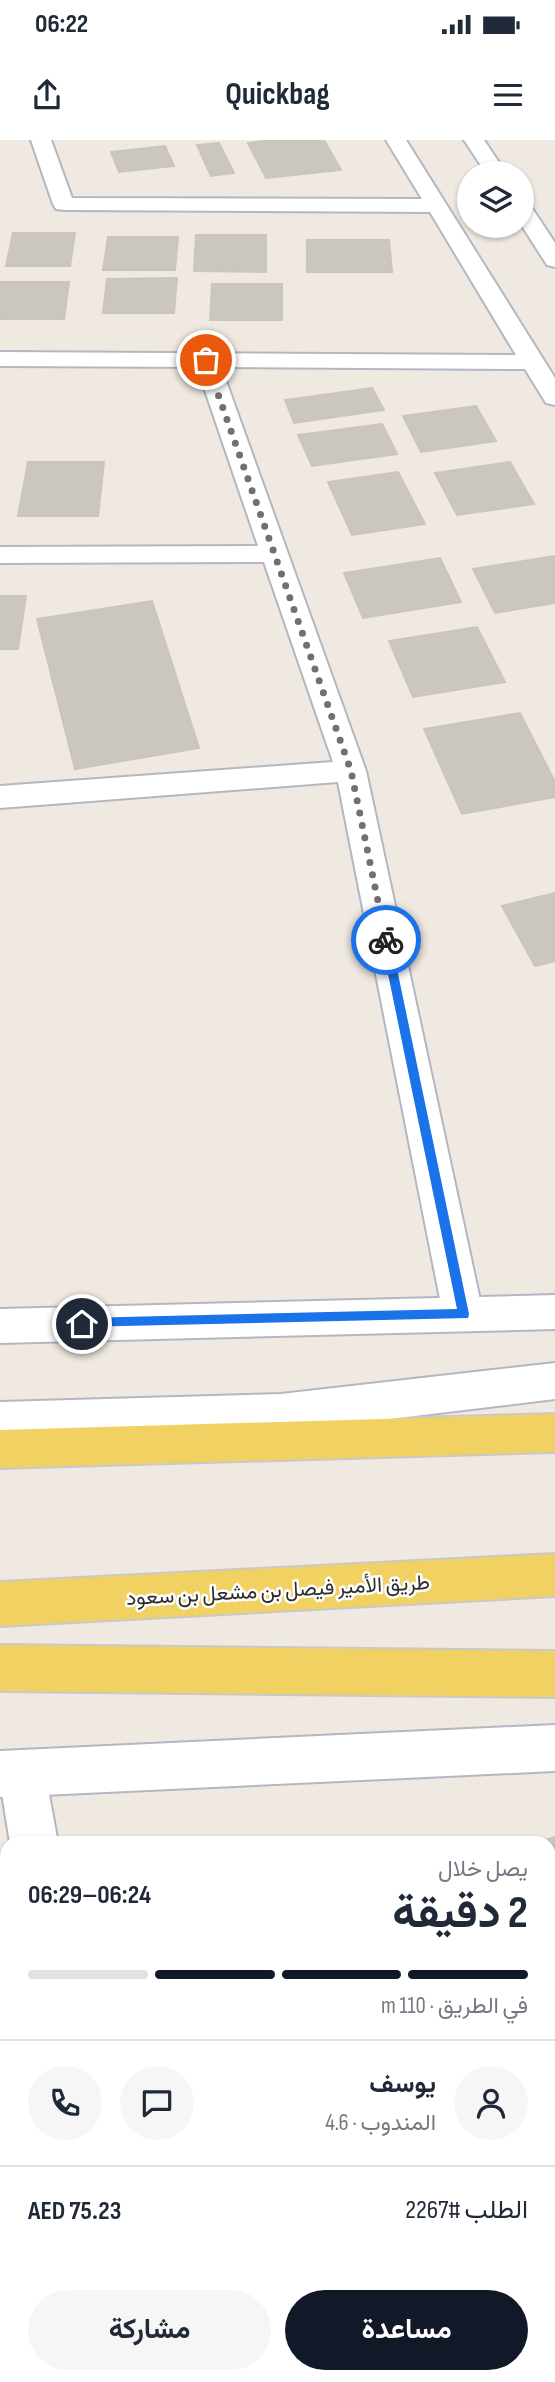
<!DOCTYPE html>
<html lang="ar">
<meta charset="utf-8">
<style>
body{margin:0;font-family:"Sofia Sans Condensed",Vazirmatn,sans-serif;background:#f6f6f7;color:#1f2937;direction:rtl;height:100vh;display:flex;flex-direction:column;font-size:26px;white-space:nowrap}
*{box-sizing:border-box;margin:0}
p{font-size:23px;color:#747a83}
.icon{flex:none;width:38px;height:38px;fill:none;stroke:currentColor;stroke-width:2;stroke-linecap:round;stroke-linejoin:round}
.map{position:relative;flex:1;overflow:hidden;direction:ltr}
.sheet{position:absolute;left:0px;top:1696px;width:556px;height:548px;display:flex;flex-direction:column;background:#fff;border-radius:21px 21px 0 0;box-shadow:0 2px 5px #0004;direction:rtl}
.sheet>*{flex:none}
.controls{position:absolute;left:457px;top:21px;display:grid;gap:14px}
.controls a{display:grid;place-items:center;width:77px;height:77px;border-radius:50%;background:#fff;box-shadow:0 2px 5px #0004;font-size:35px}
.pin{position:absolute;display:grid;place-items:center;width:60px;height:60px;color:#fff;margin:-30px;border:4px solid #fff;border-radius:50%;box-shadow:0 2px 7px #0007}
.courier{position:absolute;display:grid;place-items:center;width:70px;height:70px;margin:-35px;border:5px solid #1a73e8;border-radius:50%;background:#fff;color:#222;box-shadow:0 2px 9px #0007}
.headline em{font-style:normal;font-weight:700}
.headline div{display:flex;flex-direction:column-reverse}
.headline{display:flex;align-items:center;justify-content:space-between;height:119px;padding:0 28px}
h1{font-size:46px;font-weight:700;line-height:52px}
.bar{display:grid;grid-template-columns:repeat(4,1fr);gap:10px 7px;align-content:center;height:84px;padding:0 28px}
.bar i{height:9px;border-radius:5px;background:#e0e1e3}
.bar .active{background:#111827}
.bar p{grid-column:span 4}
.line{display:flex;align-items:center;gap:18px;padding:0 28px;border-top:2px solid #e0e1e3}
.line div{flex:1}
.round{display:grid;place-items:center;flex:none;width:74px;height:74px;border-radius:37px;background:#f6f6f7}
.action{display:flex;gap:14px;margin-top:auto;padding:14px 28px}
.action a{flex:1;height:80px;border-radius:42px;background:#111827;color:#fff;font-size:28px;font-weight:700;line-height:80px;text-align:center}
.action a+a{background:#f6f6f7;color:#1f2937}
.status{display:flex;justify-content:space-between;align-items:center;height:49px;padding:0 35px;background:#fff;direction:ltr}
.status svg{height:19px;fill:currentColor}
header{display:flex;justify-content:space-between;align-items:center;height:91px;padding:0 28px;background:#fff;font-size:32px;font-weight:700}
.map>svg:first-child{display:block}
.building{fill:#cbc7bf;stroke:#cbc5ba;stroke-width:2}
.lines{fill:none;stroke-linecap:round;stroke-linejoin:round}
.minor-casing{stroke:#b4b7c1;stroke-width:4}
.secondary-casing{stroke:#b4b7c1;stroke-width:4}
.primary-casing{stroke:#c9c9c9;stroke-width:4}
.minor{fill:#fff;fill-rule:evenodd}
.secondary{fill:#fff;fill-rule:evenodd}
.primary{fill:#f2d163;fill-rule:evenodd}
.route{fill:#1a73e8}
.done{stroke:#726f6d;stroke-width:7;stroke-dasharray:0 12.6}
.labels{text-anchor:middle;stroke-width:5;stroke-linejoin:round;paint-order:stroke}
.street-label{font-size:21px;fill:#2e2e2e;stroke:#fff}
</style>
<div class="status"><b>06:22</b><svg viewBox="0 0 49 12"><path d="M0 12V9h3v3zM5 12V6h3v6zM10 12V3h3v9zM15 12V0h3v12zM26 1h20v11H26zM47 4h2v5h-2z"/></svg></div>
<header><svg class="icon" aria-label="menu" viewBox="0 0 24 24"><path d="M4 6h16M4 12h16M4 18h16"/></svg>Quickbag<svg class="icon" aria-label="share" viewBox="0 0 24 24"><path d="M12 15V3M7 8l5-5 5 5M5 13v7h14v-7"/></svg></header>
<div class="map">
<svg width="555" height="2242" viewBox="0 0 555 2242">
<rect width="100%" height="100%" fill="#efe9e1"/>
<g class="building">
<path d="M270 0H324L341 30 266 38 248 3Z"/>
<path d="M219 3 234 33 211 36 197 5Z"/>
<path d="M165 6 174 26 119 32 111 12Z"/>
<path d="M13 93H75L70 126H6Z"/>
<path d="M196 95H266V132L194 131Z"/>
<path d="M108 97H178L175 130H103Z"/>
<path d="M307 100H389L392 132H307Z"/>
<path d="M177 138 174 173H103L107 139Z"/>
<path d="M0 142H69L64 179H0Z"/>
<path d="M212 144H282V180H210Z"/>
<path d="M372 248 384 270 294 283 285 260Z"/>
<path d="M476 266 496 301 421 312 403 276Z"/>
<path d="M382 284 397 314 312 326 298 295Z"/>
<path d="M28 322H104L98 376H18Z"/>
<path d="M510 322 534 364 457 375 435 333Z"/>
<path d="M398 332 425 384 352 395 328 342Z"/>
<path d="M555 416V463L495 473 473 429Z"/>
<path d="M440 418 461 462 363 478 344 433Z"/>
<path d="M0 456H26L18 509H0Z"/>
<path d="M152 461 199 608 75 629 37 479Z"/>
<path d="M477 487 505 542 413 557 389 501Z"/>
<path d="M520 573 555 642V657L462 674 424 589Z"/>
<path d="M555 753V821L535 826 502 766Z"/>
<path d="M555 1697V1772L550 1773V1703H534Z"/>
<path d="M555 1815V1975L550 1956V1817Z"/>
</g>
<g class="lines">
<defs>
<g id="minor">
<path d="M31 0H51L72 58 422 59 386 0H406L555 238V265L546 263 525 229 221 227 366 631 483 1174 477 1186 463 1191 449 1186 443 1174 338 642 0 668V646L333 622 264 422 0 423V407L258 406 197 227 0 226V212L516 215 430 72 64 70 56 69 53 64Z"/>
<path d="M464 0H484L506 33H486Z"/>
<path d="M522 64 530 65 555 103V127L547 125 522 86Z"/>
<path d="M22 1610 39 1616 45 1633 58 1703H10L0 1641V1630L5 1616Z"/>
<path d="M7 1972V2024L0 2025V1973Z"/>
<path d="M555 2145V2201L550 2202V2146Z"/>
<rect x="53" y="2236" width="56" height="6"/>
<path d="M194 2236H275L273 2242H192Z"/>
</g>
<g id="secondary">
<path d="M555 1155V1189L0 1203V1169Z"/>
<path d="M555 1223V1259L281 1292 0 1300V1262L281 1254Z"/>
<path d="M555 1585V1631L0 1657V1611Z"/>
</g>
<g id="primary">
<path d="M555 1274V1312L0 1328V1290Z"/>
<path d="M555 1414V1456L0 1486V1442Z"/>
<path d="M0 1505 555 1511V1557L0 1551Z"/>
</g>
</defs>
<use href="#minor" class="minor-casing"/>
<use href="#secondary" class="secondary-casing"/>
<use href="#primary" class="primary-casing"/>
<use href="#minor" class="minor"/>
<use href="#secondary" class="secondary"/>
<use href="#primary" class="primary"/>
</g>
<path class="route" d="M386 796 391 800 469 1174 468 1178 78 1187V1180L82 1178 457 1169 381 800Z"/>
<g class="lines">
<path class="done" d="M206 220 351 631 386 800"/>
</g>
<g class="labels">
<g class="street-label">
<text transform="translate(278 1450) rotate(-3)" y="7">طريق الأمير فيصل بن مشعل بن سعود</text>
</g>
</g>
</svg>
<div class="controls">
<a><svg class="icon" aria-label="layers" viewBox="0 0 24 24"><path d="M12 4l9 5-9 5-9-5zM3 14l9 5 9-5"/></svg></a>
</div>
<div class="pin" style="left:206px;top:220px;background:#ea580c"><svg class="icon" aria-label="bag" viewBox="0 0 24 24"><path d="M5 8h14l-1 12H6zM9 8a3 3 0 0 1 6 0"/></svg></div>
<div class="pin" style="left:82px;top:1184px;background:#1f2937"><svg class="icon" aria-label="home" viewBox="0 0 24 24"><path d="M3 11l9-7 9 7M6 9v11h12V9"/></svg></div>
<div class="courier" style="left:386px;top:800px"><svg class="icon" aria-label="bike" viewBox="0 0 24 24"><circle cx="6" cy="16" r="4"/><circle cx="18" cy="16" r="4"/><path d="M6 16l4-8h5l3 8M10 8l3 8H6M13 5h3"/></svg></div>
<section class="sheet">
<div class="headline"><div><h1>2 دقيقة</h1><p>يصل خلال</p></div><em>06:24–06:29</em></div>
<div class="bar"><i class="active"></i><i class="active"></i><i class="active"></i><i></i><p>في الطريق · 110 m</p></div>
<div class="line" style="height:126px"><a class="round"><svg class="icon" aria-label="person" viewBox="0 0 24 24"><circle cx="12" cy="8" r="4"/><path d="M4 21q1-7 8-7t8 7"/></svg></a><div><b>يوسف</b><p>المندوب · 4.6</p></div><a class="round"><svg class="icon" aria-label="chat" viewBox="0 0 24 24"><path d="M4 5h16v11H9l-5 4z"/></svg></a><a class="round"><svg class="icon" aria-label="phone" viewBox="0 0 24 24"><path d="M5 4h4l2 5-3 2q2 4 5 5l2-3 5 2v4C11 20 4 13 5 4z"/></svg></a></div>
<div class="line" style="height:91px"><div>الطلب #2267</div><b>AED 75.23</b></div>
<div class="action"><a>مساعدة</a><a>مشاركة</a></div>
</section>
</div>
